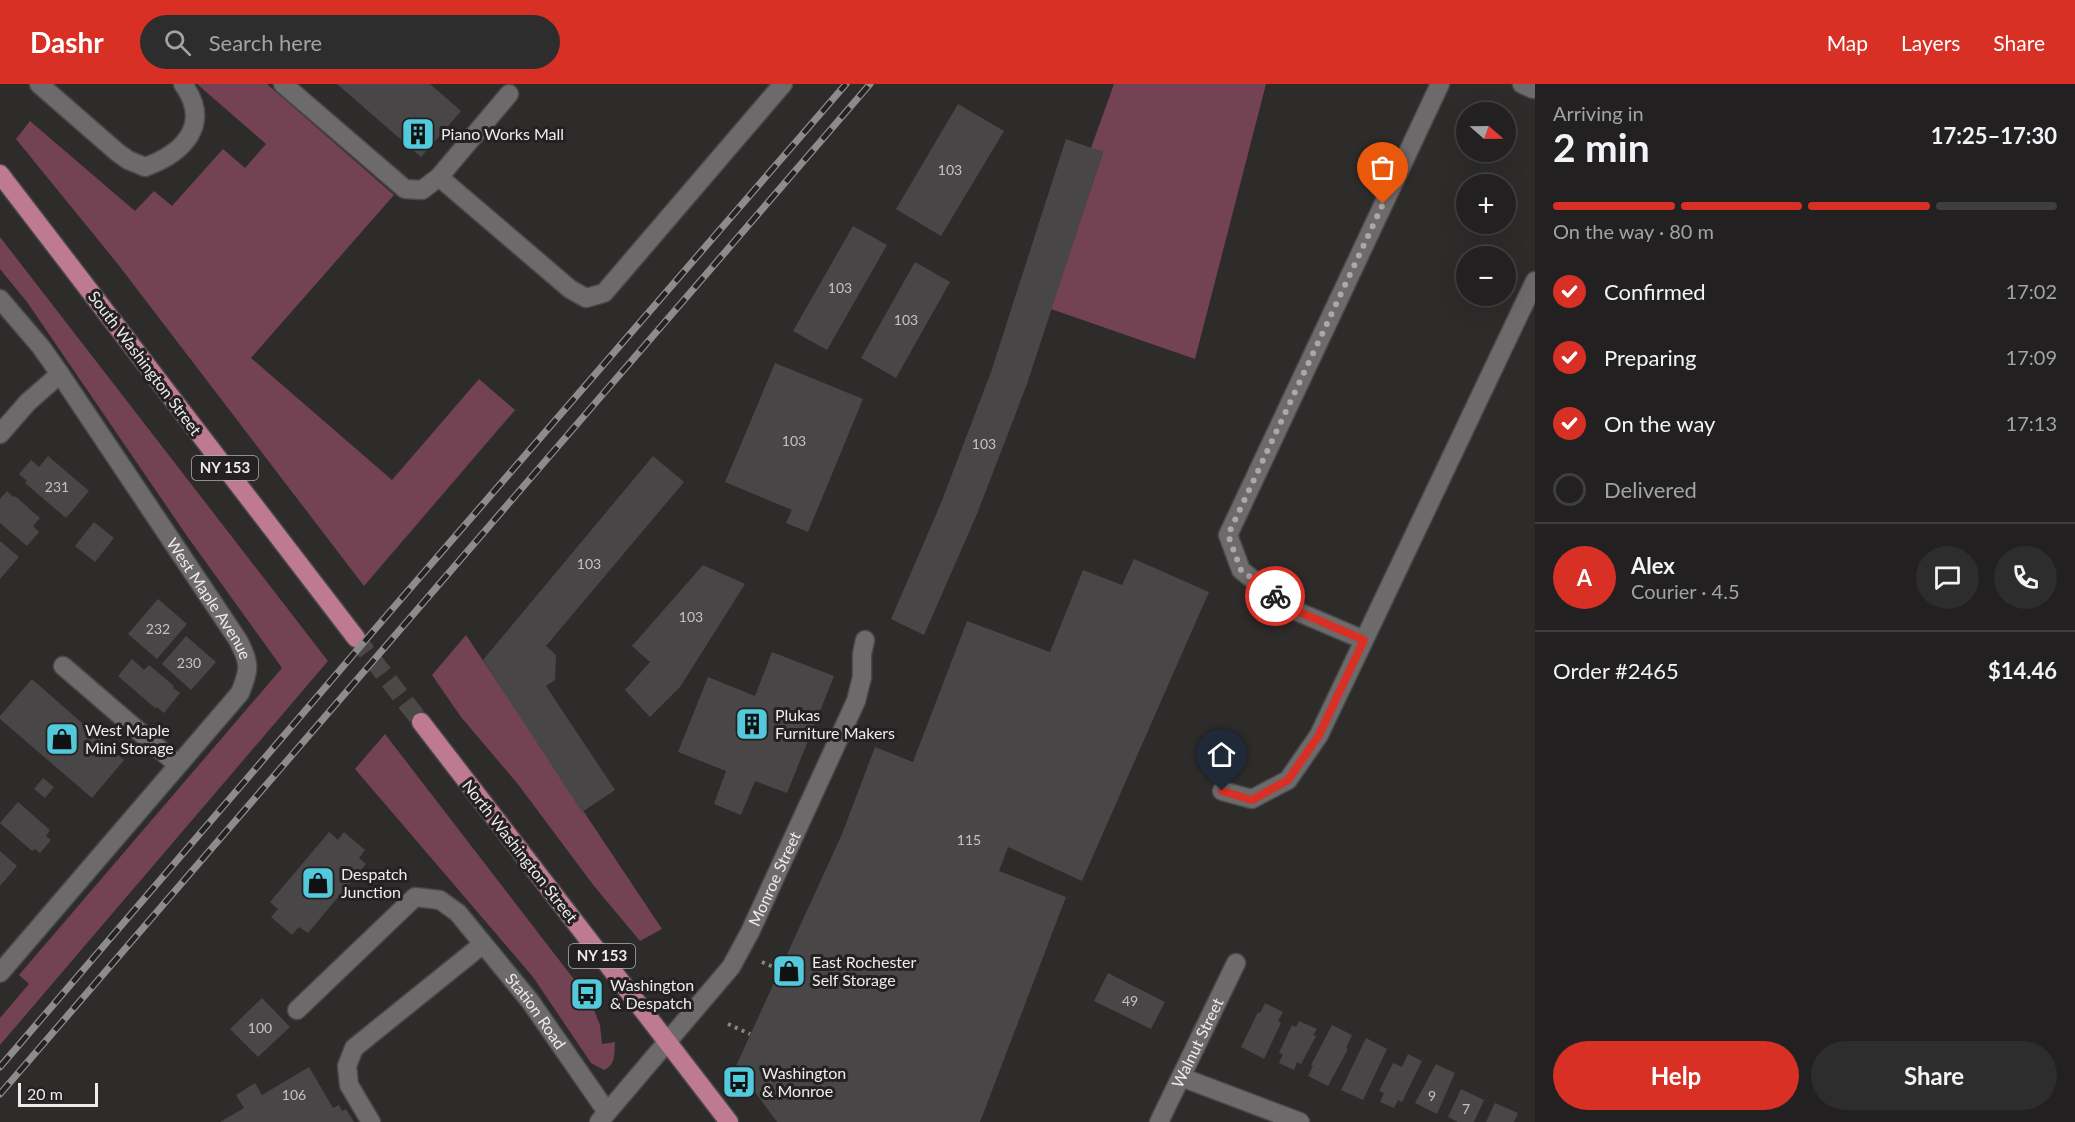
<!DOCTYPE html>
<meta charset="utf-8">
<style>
body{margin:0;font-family:Lato,sans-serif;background:#2e2d2d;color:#f1f3f6;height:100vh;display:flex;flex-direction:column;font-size:22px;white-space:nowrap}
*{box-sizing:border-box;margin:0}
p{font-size:20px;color:#a2a3a5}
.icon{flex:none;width:33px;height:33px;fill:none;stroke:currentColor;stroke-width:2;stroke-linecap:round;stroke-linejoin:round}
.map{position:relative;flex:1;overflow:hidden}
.sheet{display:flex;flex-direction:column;background:#222020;width:540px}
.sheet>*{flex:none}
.needle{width:39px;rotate:110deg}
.fabs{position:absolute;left:1456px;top:18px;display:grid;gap:12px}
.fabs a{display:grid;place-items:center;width:60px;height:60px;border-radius:50%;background:#222020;box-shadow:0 6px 24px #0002,0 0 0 2px #3f3e3e;font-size:30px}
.scale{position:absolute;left:18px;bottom:15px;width:80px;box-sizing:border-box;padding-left:6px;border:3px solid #edebeb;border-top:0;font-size:16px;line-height:21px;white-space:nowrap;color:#edebeb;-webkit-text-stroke:4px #242122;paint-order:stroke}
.pin{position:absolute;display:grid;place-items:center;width:51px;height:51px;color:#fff;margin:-62px -26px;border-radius:50% 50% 50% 0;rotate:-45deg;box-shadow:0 0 6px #0007}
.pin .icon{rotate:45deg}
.courier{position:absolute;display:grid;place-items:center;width:60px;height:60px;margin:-30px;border:4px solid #d93025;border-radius:50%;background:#fff;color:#222;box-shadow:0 2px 8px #0007}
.headline em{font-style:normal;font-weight:700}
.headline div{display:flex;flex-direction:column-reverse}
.headline{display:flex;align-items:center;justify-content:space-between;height:102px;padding:0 18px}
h1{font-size:39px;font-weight:700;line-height:45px}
.bar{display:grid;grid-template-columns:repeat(4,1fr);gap:9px 6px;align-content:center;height:72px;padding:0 18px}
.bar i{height:8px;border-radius:4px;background:#3f3e3e}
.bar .active{background:#d93025}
.bar p{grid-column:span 4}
.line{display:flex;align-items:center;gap:15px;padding:0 18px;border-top:2px solid #3f3e3e}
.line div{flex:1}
.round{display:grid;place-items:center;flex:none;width:63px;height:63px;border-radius:32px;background:#2e2d2d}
ol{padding:0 18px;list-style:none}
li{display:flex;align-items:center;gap:18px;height:66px}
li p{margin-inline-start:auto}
li .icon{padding:6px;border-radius:50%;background:#d93025;color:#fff;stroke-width:4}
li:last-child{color:#a2a3a5}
li i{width:33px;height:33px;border:3px solid #3f3e3e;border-radius:50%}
.cta{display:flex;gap:12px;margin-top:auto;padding:12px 18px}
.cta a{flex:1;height:69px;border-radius:36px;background:#d93025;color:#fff;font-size:24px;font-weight:700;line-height:69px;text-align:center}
.cta a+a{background:#2e2d2d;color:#f1f3f6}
header{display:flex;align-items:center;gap:36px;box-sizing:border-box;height:84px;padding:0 30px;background:#d93025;color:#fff}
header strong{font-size:28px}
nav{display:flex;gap:33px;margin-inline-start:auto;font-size:21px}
.search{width:420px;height:54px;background:#2e2d2d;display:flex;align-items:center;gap:15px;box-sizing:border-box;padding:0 21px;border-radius:33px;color:#a2a3a5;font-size:22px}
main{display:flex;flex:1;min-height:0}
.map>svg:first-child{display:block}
.green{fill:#734353}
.building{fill:#494647}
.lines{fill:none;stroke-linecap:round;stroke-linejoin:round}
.major-tunnel{stroke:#4b4848;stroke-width:18;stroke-dasharray:18 9;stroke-linecap:butt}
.minor-casing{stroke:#4a4748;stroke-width:21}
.major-casing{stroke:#4a4748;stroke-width:21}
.path{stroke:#888585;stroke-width:4;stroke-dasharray:3 4.5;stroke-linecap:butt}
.minor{stroke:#6d6a6b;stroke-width:18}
.major{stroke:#bd7a91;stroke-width:18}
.rail-casing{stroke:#8d8b8b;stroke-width:7}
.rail{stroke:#242122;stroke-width:4.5;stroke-dasharray:14;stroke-linecap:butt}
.done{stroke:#aaa8a8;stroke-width:6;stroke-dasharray:0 10.8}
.route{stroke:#d93025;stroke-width:8}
.labels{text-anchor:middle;stroke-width:6;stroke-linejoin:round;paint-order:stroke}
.number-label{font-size:14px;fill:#c4c2c2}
.shield{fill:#242122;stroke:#b1aeaf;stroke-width:1.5}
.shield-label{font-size:15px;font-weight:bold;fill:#edebeb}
.poi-label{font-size:16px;fill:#edebeb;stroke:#242122;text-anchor:start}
.street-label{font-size:16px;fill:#edebeb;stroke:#242122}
</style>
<header>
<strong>Dashr</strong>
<div class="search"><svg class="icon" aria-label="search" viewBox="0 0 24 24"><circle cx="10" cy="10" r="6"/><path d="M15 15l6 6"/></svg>Search here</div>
<nav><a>Map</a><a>Layers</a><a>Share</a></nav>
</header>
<main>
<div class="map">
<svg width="1535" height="1038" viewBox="0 0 1535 1038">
<rect width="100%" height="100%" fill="#2e2b2b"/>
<g class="green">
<path d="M197 0H267L394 111 251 274 392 396 479 295 515 326 364 502 117 179 16 55 30 37 135 127 154 107 172 122 223 65 245 84 266 60Z"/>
<path d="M1114 0H1266L1195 275 1051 225 1103 68 1091 64Z"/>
<path d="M0 153 328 577 0 961V934L29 900 19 891 282 584 187 452 27 218 0 185Z"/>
<path d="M466 551 662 845 640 857 594 802 517 699 461 633 432 591Z"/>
<path d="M385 650 583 907 594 926 600 941 602 960 615 958C614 970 616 981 604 986L591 979 533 893 355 685Z"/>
</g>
<g class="building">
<path d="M337 0H430L461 27 421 73Z"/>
<path d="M958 20 1004 47 941 152 896 125Z"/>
<path d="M1066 55 1103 68 1027 300 977 430 924 551 891 535 941 419 991 288Z"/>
<path d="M853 142 887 161 827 266 793 247Z"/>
<path d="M915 178 950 198 896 294 861 274Z"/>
<path d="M775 279 863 315 808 448 786 439 792 426 725 398Z"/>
<path d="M48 372 89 407 66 434 25 399 27 397 19 390 31 376 39 383Z"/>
<path d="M653 372 684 398 546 562 556 571 555 596 546 602 615 706 582 728 483 576Z"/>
<path d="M7 407 13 413 15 412 40 434 33 442 39 448 27 462 0 439V415Z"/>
<path d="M94 438 114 454 95 478 75 462Z"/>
<path d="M0 457 19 473 0 495Z"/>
<path d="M1134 475 1209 508 1082 797 1008 763 999 787 1066 813 980 1038H777L736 982 842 750 875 663 913 678 967 537 1050 568 1083 486 1122 501Z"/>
<path d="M703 481 745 500 680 603 650 633 625 606 650 578 632 562Z"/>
<path d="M158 515 187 540 157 575 128 550Z"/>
<path d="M186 552 216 578 191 606 162 580Z"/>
<path d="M772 568 834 592 787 709 755 697 741 731 714 720 726 687 678 668 708 593 755 612Z"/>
<path d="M132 575 144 586 149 581 174 602 173 604 180 609 164 629 157 623 155 624 118 592Z"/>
<path d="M32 595 124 676 92 714 0 635V632Z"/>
<path d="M43 694 54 703 45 714 34 705Z"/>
<path d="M18 718 50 746 46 752 51 756 40 769 35 765 32 767 0 739Z"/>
<path d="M329 748 338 756 344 748 365 766 359 774 366 780 308 849 299 843 292 851 271 833 278 825 270 818Z"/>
<path d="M0 767 17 782 0 802Z"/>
<path d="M1108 889 1165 918 1151 945 1094 917Z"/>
<path d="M262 914 290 943 258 973 230 945Z"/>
<path d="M1265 919 1283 928 1278 937 1281 939 1264 975 1241 963 1258 928 1260 929Z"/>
<path d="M1299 937 1317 945 1313 951 1316 952 1301 980 1297 978 1294 986 1279 979 1283 970 1279 969 1292 941 1296 943Z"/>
<path d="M1332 941 1352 951 1346 964 1348 965 1328 1002 1308 992 1313 982 1311 981Z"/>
<path d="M1366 954 1387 965 1363 1016 1341 1006Z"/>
<path d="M1408 970 1422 977 1402 1018 1398 1016 1394 1024 1380 1018 1384 1009 1379 1007 1393 979 1402 983Z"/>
<path d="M1436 980 1455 989 1437 1030 1415 1019Z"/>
<path d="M309 983 333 1024 339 1021 342 1027 346 1025 354 1038H220L244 1024 236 1011 255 999 262 1011Z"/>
<path d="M1461 1005 1484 1016 1474 1038H1458L1448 1033Z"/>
<path d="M1495 1019 1518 1029 1514 1038H1486Z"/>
</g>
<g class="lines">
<path class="major-tunnel" d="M356 554 421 638"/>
<defs>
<g id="minor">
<path d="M39 0 117 68 128 76 145 83C184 69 212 40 183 0"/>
<path d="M283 0 405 105 422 106 439 93 509 10"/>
<path d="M1522 0 1533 5 1535 1"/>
<path d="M439 93 570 205 586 214 604 209 783 0"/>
<path id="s1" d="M0 215 41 263 60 290 238 556C250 579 250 585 240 609L0 889"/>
<path d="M0 350 28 318 60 290"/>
<path d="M1364 556 1289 524 1241 486 1228 451 1440 0"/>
<path d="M63 582 178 681"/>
<path d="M1222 707 1252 715 1288 696 1319 651 1535 197"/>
<path id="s2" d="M297 926 415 813 440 816 458 829 530 917 607 1028"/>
<path d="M1181 993 1300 1038"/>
<path d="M371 1038 349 1001 347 982 354 964 483 860"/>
<path id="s3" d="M599 1038 731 883 750 848 856 617 862 593V570L865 556"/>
<path id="s4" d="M1159 1038 1236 879"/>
</g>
<g id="major">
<path d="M0 90 356 554"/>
<path d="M421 638 729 1038"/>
</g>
</defs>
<use href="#minor" class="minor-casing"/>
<use href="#major" class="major-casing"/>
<g class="path">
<path d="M762 878 780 886"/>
<path d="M728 940 750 950"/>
</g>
<use href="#minor" class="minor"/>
<use href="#major" class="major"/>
<defs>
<g id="rail">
<path d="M0 983 388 530 846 0"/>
<path d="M0 1010 870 0"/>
</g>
</defs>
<use href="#rail" class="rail-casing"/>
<use href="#rail" class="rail"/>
</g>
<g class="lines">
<path class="done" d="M1275 512 1241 486 1228 451 1383 120"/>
<path class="route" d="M1222 707 1252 716 1288 696 1319 651 1364 556 1290 524 1275 512"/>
</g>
<defs>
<symbol id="building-square" viewBox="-11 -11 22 22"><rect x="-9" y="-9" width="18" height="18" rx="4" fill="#53cadc" stroke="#242122"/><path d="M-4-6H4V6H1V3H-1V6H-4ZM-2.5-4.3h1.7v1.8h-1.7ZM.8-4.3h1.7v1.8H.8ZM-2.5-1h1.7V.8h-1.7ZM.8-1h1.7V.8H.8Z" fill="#111"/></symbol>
<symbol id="shop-square" viewBox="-11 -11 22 22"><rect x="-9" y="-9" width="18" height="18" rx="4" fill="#53cadc" stroke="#242122"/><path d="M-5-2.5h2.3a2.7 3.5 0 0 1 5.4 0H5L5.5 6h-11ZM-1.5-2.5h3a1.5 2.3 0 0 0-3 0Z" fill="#111"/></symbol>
<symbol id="bus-square" viewBox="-11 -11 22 22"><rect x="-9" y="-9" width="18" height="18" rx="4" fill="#53cadc" stroke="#242122"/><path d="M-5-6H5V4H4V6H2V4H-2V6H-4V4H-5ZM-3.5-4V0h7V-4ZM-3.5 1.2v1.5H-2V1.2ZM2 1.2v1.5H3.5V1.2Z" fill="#111"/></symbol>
</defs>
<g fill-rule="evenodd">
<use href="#building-square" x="399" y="31" width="38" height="38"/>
<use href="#building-square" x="733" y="621" width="38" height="38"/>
<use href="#shop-square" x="43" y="636" width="38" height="38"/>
<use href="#shop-square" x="299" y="780" width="38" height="38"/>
<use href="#shop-square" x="770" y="868" width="38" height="38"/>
<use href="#bus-square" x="568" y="891" width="38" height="38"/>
<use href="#bus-square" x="720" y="979" width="38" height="38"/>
</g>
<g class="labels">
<g class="number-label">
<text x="950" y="91">103</text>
<text x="840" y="209">103</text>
<text x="906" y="241">103</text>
<text x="794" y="362">103</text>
<text x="984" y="365">103</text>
<text x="57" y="408">231</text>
<text x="589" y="485">103</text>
<text x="691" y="538">103</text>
<text x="158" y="550">232</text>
<text x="189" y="584">230</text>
<text x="969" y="761">115</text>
<text x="1130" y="922">49</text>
<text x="260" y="949">100</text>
<text x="294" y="1016">106</text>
<text x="1432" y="1017">9</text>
<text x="1466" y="1030">7</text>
</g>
<g class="shield">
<rect x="192" y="372" width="66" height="24" rx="4.5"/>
<rect x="569" y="860" width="66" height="24" rx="4.5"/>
</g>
<g class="shield-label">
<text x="225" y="389">NY 153</text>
<text x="602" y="877">NY 153</text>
</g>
<g class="poi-label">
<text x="441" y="56">Piano Works Mall</text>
<text x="775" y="637">Plukas<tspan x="775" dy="18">Furniture Makers</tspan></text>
<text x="85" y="652">West Maple<tspan x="85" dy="18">Mini Storage</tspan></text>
<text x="341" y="796">Despatch<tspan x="341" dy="18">Junction</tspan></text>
<text x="812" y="884">East Rochester<tspan x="812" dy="18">Self Storage</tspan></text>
<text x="610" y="907">Washington<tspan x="610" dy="18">&amp; Despatch</tspan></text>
<text x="762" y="995">Washington<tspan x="762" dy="18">&amp; Monroe</tspan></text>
</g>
<g class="street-label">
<text transform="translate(145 279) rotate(53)" y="6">South Washington Street</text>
<text dy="6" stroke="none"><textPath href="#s1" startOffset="366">West Maple Avenue</textPath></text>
<text transform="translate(520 767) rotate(52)" y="6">North Washington Street</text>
<text dy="6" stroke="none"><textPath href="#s3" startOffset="302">Monroe Street</textPath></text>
<text dy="6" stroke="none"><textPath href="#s2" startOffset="336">Station Road</textPath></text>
<text dy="6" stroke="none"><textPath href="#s4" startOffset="88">Walnut Street</textPath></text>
</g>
</g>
</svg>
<div class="fabs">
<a><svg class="needle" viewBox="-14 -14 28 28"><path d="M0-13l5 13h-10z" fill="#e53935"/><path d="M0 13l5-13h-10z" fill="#a2a3a5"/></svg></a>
<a>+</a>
<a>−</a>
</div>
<div class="scale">20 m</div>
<div class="pin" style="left:1383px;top:120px;background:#ea580c"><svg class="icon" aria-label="bag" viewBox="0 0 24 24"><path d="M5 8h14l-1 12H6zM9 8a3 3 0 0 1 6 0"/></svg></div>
<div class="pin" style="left:1222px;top:707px;background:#1f2937"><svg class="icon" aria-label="home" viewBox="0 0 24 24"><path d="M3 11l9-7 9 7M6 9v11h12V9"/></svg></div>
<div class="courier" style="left:1275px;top:512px"><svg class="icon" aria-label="bike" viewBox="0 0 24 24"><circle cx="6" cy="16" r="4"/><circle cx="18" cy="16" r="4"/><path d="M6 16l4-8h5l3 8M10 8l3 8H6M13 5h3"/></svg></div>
</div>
<section class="sheet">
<div class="headline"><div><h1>2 min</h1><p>Arriving in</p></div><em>17:25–17:30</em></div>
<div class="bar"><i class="active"></i><i class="active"></i><i class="active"></i><i></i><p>On the way · 80 m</p></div>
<ol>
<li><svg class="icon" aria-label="check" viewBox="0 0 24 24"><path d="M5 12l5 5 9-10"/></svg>Confirmed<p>17:02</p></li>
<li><svg class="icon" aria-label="check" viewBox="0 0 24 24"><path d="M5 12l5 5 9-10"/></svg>Preparing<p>17:09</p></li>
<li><svg class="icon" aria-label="check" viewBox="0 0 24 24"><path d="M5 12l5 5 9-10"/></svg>On the way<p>17:13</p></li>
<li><i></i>Delivered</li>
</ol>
<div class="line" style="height:108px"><b class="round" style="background:#d93025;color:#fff">A</b><div><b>Alex</b><p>Courier · 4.5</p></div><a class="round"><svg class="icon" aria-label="chat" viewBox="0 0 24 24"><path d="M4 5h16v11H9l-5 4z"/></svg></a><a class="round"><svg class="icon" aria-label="phone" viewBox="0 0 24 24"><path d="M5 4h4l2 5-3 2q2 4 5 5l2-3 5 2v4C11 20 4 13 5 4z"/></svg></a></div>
<div class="line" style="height:78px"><div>Order #2465</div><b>$14.46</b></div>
<div class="cta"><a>Help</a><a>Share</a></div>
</section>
</main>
